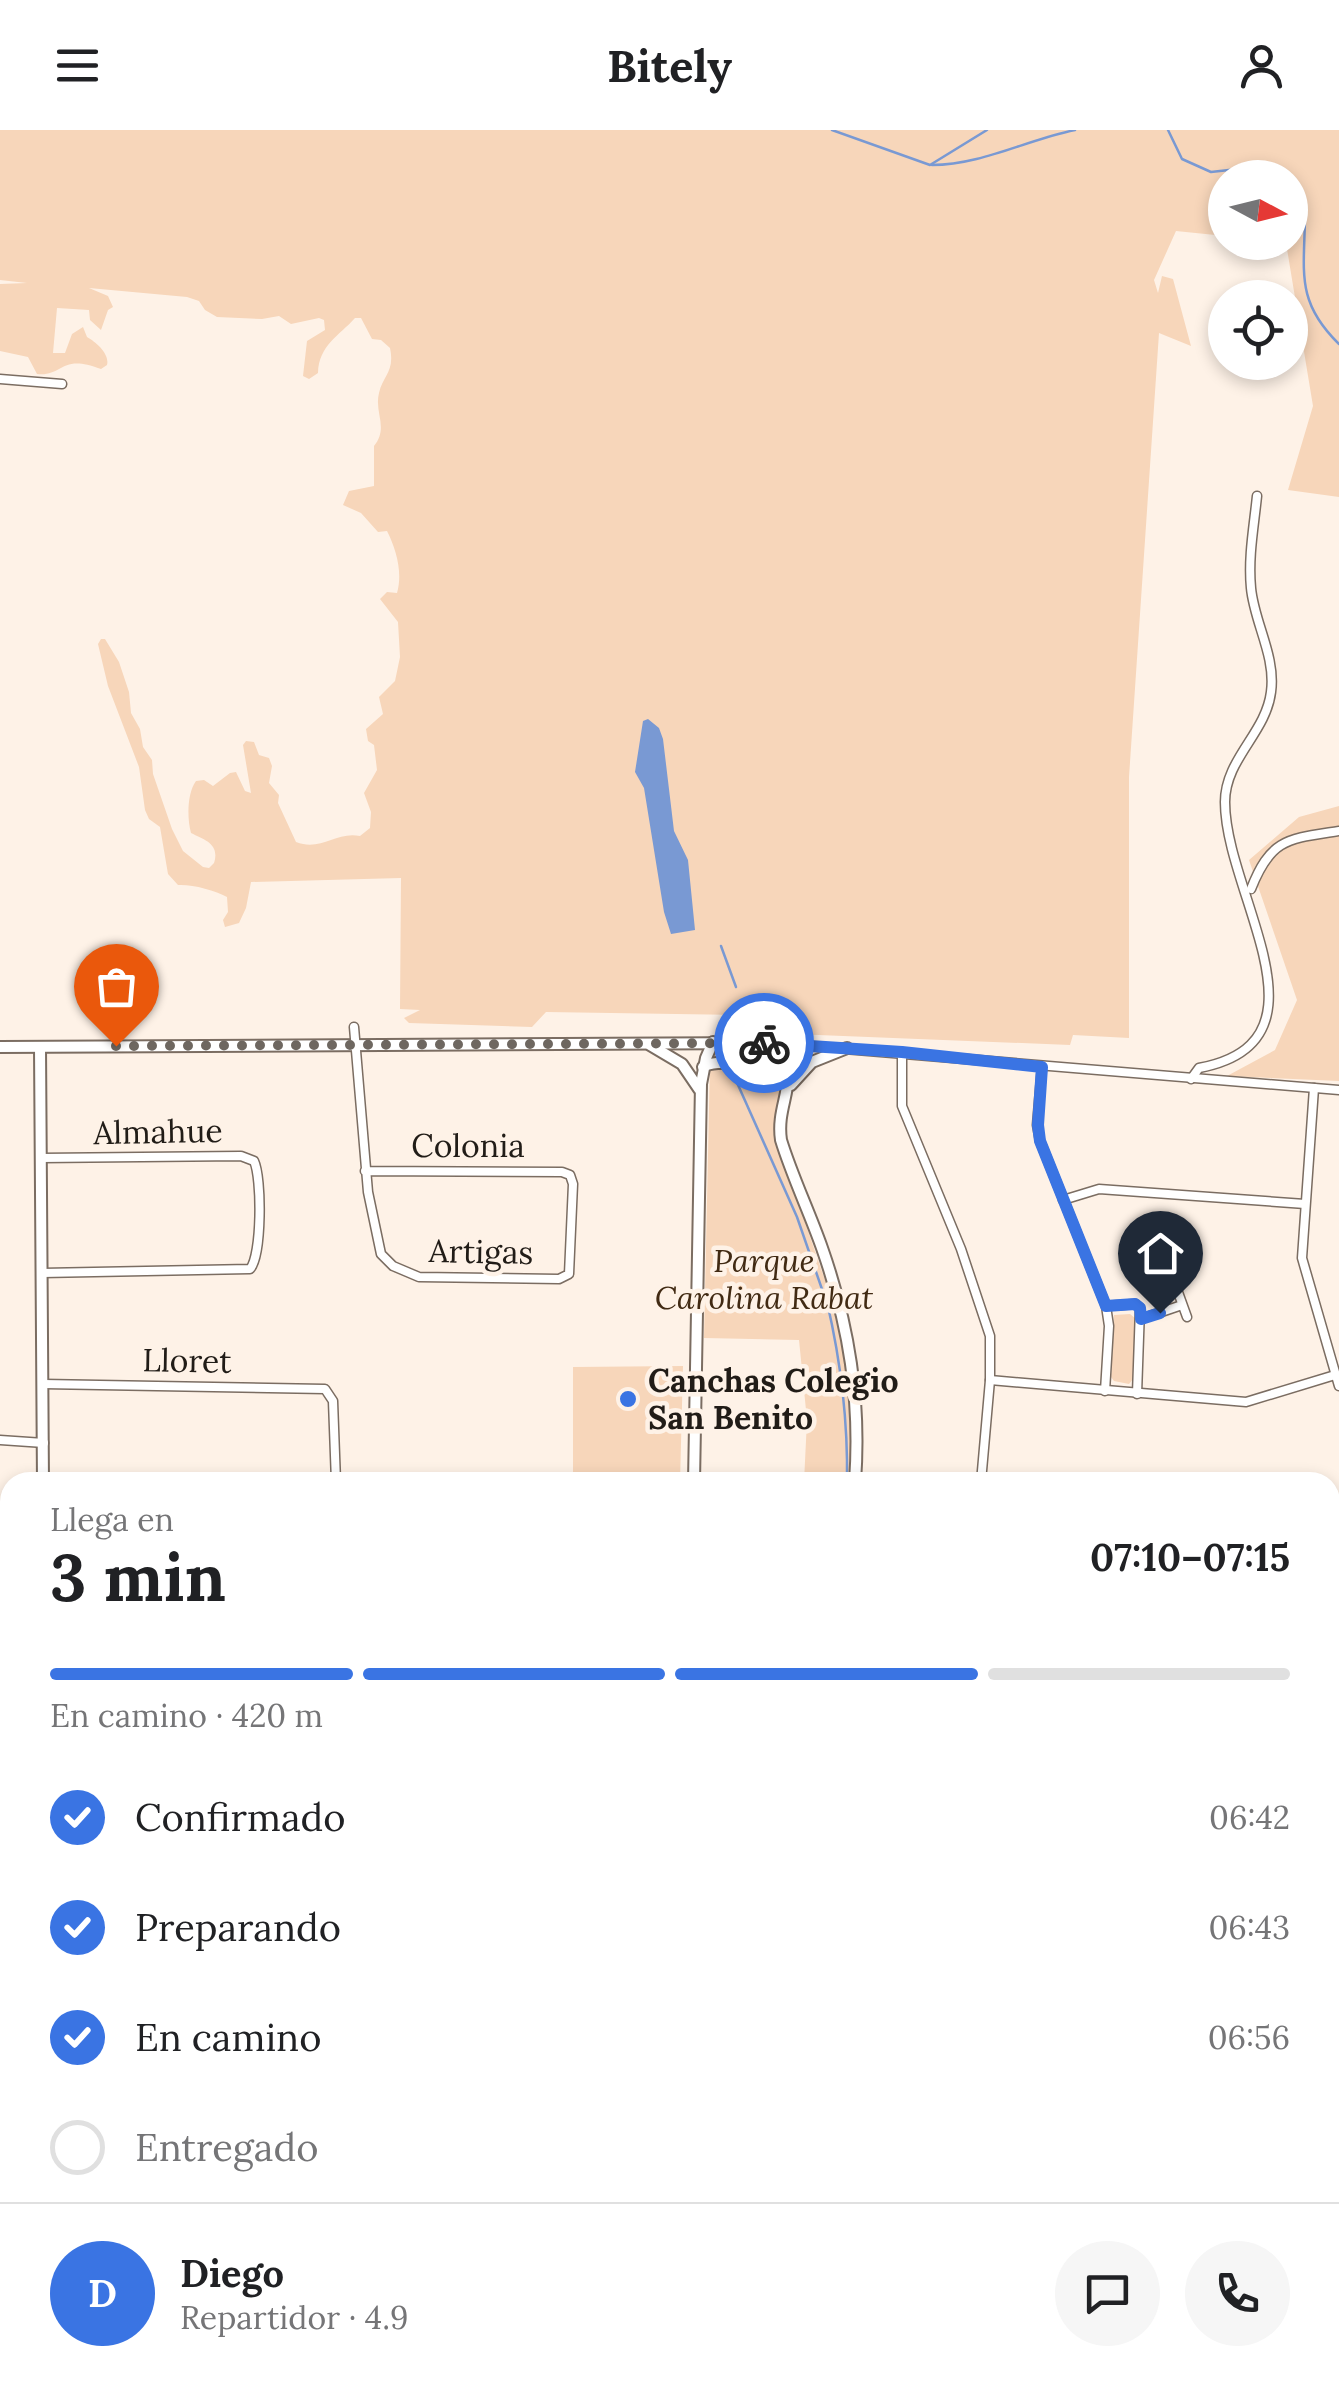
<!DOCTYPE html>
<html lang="es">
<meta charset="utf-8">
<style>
body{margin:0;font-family:Lora,serif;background:#f6f6f6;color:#202124;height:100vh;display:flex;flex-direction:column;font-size:38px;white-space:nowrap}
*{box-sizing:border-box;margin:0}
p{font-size:32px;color:#757577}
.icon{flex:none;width:55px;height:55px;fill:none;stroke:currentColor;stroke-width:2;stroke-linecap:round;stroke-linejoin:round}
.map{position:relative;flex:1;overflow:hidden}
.details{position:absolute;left:0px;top:1342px;width:1340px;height:932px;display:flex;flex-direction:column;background:#fff;border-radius:30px 30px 0 0;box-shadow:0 5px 15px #0003}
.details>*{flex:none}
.needle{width:65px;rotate:97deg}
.tools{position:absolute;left:1208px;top:30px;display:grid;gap:20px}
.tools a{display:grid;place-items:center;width:100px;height:100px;border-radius:50%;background:#fff;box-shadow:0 5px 15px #0003;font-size:50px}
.pin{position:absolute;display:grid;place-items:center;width:85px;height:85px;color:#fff;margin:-102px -42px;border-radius:50% 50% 50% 0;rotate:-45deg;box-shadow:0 0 10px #0007}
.pin .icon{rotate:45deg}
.courier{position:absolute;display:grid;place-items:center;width:100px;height:100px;margin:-50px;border:8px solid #3a74e3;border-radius:50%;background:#fff;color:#222;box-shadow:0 2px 12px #0007}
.head em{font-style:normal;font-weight:800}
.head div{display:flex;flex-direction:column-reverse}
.head{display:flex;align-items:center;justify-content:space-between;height:170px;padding:0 50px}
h1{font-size:65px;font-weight:800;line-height:75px}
.bar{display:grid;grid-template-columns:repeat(4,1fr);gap:15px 10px;align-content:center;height:120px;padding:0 50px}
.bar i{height:12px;border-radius:8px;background:#e0e0e0}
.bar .active{background:#3a74e3}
.bar p{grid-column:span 4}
.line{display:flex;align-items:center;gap:25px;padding:0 50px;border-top:2px solid #e0e0e0}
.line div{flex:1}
.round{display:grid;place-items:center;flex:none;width:105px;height:105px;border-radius:52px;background:#f6f6f6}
ol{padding:0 50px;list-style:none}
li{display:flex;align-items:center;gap:30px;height:110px}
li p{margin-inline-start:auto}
li .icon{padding:10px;border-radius:50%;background:#3a74e3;color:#fff;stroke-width:4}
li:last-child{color:#757577}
li i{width:55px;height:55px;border:5px solid #e0e0e0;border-radius:50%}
header{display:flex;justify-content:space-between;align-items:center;height:130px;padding:0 50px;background:#fff;font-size:45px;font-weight:800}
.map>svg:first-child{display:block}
.green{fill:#f7d6ba}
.water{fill:#7999d3}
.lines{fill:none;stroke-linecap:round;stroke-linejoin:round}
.stream{stroke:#7999d3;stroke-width:2.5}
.minor-casing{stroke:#7b6d62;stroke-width:11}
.tertiary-casing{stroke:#7b6d62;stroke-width:14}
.minor{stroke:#fff;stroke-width:8}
.tertiary{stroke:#fff;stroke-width:10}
.done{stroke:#6e6760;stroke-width:10;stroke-dasharray:0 18}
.route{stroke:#3a74e3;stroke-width:12}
.poi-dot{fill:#3a74e3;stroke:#fef2e7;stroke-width:4}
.labels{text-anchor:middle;stroke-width:9;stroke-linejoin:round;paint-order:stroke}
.street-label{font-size:32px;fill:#211c17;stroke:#fef2e7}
.park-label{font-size:32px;font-style:italic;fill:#412a13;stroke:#fef2e7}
.poi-label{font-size:32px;font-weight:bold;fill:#211c17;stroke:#fef2e7;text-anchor:start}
</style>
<header><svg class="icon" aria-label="menu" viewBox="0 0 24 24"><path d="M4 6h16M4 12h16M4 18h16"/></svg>Bitely<svg class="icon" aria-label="person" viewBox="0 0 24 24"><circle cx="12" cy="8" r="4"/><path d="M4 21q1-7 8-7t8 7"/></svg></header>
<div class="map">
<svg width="1339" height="2274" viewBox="0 0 1339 2274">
<rect width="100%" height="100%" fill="#fef2e7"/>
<g class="green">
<path d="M0 0H1339V367L1288 360 1313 276 1286 113 1290 112V48H1225V106L1176 101 1154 150 1158 163 1162 146 1173 149 1191 216 1159 203 1129 647V908L1073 905 1070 915 742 902 735 898 741 885 546 882 532 897 409 893 404 888 420 880 400 879 401 748 251 752 246 778 239 793 225 797 223 790 228 782 227 767C215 760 191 754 178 755L168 744 160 697 149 689 145 680 139 637 108 556 98 514 101 509H105L119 532 129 562 131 583 140 599 143 617 152 630 153 644 172 699 183 721 203 737 209 738 214 733C220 714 205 710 191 703 187 689 187 663 196 651L204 650 213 656 230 643 236 642 245 661 251 663 243 615 246 611 254 612 259 625 269 628 272 636 269 653 279 665 278 673 296 712C321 722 336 701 360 706L370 698 371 682 364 663 377 640 374 615 368 611 366 599 383 584 379 567 395 551 400 527 398 492 380 469 387 462 397 463C403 442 396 419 387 401L378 402 361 383 343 375 349 361 374 356V316C389 297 374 283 379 263 383 245 395 242 390 218L381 210 372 209 361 188H355C339 206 319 215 318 243L309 249 303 246 307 211 325 200 324 190 319 188 291 194 279 186 262 189 217 187 205 180 199 171 187 167 89 158 108 166 113 177 108 180 101 200 90 190 89 180 57 178 53 223H65L72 204 83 197 87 207C96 212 110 224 107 235L101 239C60 223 63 247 37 244L28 227 0 221V154L27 153 0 150Z"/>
<path d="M1339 676V951L1227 946 1275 920 1297 870 1249 730 1299 687Z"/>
<path d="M716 919H764C794 952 772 968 775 1005L838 1188 850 1266V1352H804L807 1290 799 1210 704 1208 710 933Z"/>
<path d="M1130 1184 1136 1189V1194L1133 1249 1129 1254 1114 1251 1111 1247 1114 1185Z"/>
<path d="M683 1236 680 1352H573V1237Z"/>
</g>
<path class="water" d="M648 589 659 598 663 609 674 701 688 730 695 800 671 804 664 782 644 658 635 642 643 591Z"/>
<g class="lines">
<g class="stream">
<path d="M832 0 930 35 987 0"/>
<path d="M1168 0 1182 29 1211 42 1256 37 1265 48"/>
<path d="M932 35C981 35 1026 10 1075 0"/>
<path d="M1290 74 1305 88C1304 143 1296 172 1339 214"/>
<path d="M721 816 736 857"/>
<path d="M741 873 747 889 760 892"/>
<path d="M730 937 797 1087 824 1165"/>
<path d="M827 1172C841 1232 848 1291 847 1352"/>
</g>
<defs>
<g id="minor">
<path d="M0 249 62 254"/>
<path d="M1251 759C1271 708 1288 709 1339 701"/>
<path d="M354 897 368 1062 381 1124 393 1136 419 1147 559 1149 569 1144 573 1054 570 1045 562 1042 365 1041"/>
<path d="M772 913 1339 960"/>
<path d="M902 922V976L961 1119 990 1206V1250L981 1352"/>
<path d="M1042 937 1037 995 1040 1011 1106 1176 1109 1196 1105 1261"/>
<path d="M1191 949 1199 938C1339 912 1225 765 1225 672 1225 629 1266 603 1271 562 1276 526 1254 492 1251 458 1248 427 1254 396 1257 366"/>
<path d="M1314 958 1302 1128 1339 1256"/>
<path d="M41 1028 241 1026 254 1031C262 1048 262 1125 250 1139L42 1143"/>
<path d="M1063 1070 1099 1059 1305 1074"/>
<path d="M1170 1140 1187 1187"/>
<path d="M1106 1176 1135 1174 1140 1178 1137 1264"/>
<path d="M1141 1189 1182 1175"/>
<path d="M990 1250 1246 1272 1335 1245"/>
<path d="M43 1254 325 1259 333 1271 336 1352"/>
<path d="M0 1310 44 1313"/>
<path d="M1330 1393H1339"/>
<path d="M0 1430 10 1431"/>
<path d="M0 1668 10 1669"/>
<path d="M1330 1861H1339"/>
<path d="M0 2023 10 2022"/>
<path d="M222 2265 224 2274"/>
<path d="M595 2265 596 2274"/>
<path d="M928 2265 929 2274"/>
<path d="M455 2274 460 2265"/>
<path d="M1089 2274 1090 2265"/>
<path d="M1238 2274 1241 2265"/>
</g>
<g id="tertiary">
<path d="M650 915 682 934 699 959"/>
<path d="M0 917 772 913C805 948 775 970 781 1010 792 1046 809 1081 822 1118 849 1195 861 1270 855 1352"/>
<path d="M40 917 43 1352"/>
<path d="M703 937C714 929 766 933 778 941 785 945 785 947 788 954"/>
<path d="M791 955 812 932 847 918"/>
<path d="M694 1352 701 954 706 928 713 912"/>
<path d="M0 1765 10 1678"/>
<path d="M0 1834 10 1835"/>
<path d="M0 1843H10"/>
<path d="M0 1863 10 1912"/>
<path d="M90 2265 92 2274"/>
<path d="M726 2265V2274"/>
<path d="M761 2265 762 2274"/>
</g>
</defs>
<use href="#minor" class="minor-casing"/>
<use href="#tertiary" class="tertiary-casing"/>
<use href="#minor" class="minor"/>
<use href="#tertiary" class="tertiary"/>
</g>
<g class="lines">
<path class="done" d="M116 916 764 913"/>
<path class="route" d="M764 913 902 922 1042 937 1038 995 1040 1011 1106 1176 1135 1174 1140 1178 1141 1189 1160 1183"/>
</g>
<circle class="poi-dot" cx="628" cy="1269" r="10"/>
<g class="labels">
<g class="street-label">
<text transform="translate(158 1002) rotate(-1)" y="11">Almahue</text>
<text x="468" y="1027">Colonia</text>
<text transform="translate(481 1122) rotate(1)" y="11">Artigas</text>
<text transform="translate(187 1231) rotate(1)" y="11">Lloret</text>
</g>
<g class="park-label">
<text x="764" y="1142">Parque<tspan x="764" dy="37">Carolina Rabat</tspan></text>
</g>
<g class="poi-label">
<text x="648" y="1262">Canchas Colegio<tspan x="648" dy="37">San Benito</tspan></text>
</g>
</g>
</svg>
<div class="tools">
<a><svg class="needle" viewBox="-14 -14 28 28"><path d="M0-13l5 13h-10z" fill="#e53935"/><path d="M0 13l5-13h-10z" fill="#757577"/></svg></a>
<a><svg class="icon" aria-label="locate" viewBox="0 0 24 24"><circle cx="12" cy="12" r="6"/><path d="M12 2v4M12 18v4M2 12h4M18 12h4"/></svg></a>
</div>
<div class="pin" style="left:116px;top:916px;background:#ea580c"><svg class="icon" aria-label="bag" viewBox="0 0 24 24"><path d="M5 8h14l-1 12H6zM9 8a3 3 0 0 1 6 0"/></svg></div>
<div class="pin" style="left:1160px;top:1183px;background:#1f2937"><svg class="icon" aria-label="home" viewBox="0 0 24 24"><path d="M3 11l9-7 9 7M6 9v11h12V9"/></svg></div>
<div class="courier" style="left:764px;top:913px"><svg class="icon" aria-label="bike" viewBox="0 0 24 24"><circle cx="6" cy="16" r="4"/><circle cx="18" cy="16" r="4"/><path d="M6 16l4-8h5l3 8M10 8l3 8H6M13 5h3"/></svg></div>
<section class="details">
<div class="head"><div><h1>3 min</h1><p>Llega en</p></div><em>07:10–07:15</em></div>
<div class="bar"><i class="active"></i><i class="active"></i><i class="active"></i><i></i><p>En camino · 420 m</p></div>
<ol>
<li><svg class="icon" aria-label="check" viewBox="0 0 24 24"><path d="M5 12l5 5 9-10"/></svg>Confirmado<p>06:42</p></li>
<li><svg class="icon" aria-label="check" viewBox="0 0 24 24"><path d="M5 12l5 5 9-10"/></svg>Preparando<p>06:43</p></li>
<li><svg class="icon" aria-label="check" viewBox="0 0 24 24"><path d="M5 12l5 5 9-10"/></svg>En camino<p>06:56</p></li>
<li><i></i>Entregado</li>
</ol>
<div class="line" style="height:180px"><b class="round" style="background:#3a74e3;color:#fff">D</b><div><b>Diego</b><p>Repartidor · 4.9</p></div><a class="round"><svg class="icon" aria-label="chat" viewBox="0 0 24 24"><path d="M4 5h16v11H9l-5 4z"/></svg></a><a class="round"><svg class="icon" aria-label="phone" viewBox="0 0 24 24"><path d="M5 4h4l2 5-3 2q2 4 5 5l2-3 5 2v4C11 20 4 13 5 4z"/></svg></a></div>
</section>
</div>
